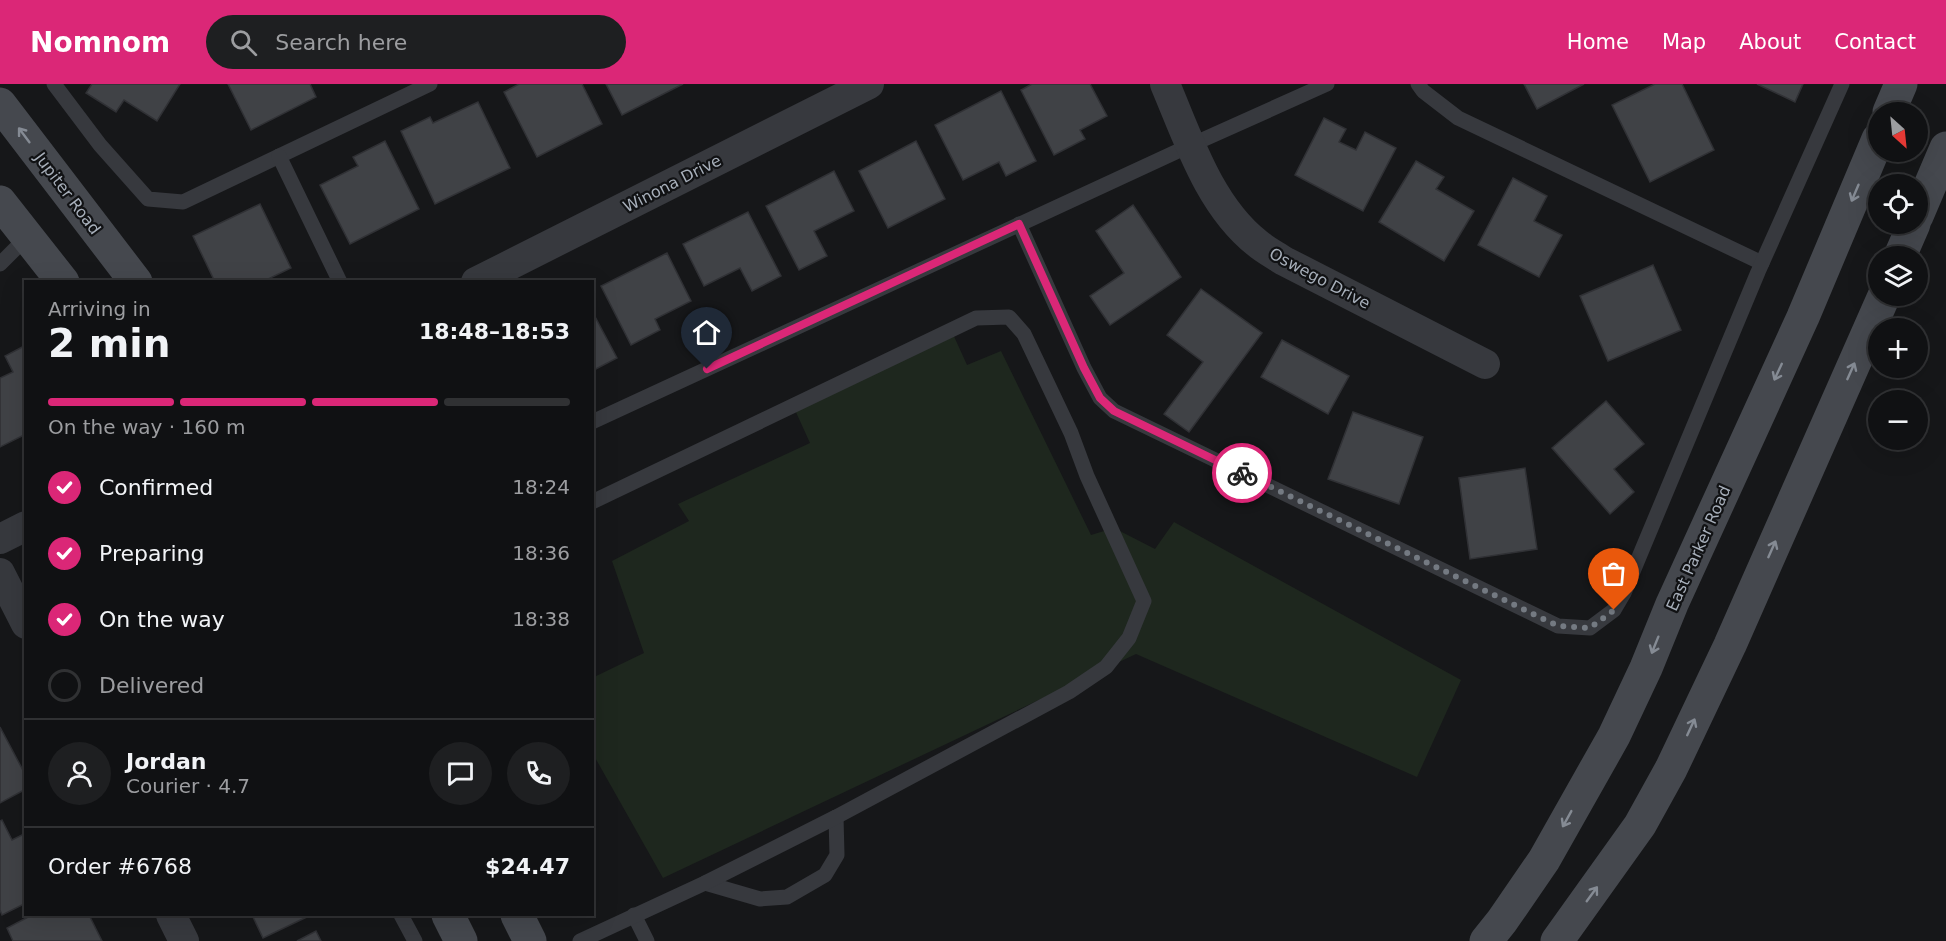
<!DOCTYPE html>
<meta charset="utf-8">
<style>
body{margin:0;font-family:"DejaVu Sans",sans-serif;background:#1e1f21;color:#f1f3f6;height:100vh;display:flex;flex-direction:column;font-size:22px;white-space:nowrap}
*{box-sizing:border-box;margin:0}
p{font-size:20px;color:#9c9da0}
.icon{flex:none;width:33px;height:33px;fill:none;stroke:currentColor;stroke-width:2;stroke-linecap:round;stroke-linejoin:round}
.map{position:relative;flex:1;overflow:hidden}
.details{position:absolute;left:24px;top:196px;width:570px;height:636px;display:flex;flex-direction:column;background:#101113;border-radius:0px;box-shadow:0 6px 24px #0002,0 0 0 2px #303133}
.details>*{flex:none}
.needle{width:39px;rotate:153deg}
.fabs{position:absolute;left:1868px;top:18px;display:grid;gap:12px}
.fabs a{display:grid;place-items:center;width:60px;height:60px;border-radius:50%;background:#101113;box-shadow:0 6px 24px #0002,0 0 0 2px #303133;font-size:30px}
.pin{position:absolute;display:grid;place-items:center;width:51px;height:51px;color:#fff;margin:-62px -26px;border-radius:50% 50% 50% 0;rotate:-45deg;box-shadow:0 0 6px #0007}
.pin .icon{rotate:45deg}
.courier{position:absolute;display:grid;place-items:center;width:60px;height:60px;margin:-30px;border:4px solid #db2777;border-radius:50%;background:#fff;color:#222;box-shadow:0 2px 8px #0007}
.overview em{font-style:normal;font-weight:800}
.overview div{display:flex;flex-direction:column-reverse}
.overview{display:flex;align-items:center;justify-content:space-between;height:102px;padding:0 24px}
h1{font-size:39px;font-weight:800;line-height:45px}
.bar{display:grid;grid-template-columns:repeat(4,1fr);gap:9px 6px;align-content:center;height:72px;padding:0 24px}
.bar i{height:8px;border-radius:4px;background:#303133}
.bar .on{background:#db2777}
.bar p{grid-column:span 4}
.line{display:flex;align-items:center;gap:15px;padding:0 24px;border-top:2px solid #303133}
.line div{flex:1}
.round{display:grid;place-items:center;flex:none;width:63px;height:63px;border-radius:32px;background:#1e1f21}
ol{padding:0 24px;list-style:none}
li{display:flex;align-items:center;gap:18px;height:66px}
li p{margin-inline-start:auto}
li .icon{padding:6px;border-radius:50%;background:#db2777;color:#fff;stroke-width:4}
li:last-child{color:#9c9da0}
li i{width:33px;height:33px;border:3px solid #303133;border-radius:50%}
header{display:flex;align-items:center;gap:36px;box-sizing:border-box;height:84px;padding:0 30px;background:#db2777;color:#fff}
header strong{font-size:28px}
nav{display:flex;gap:33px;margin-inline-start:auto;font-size:21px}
.search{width:420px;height:54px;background:#1e1f21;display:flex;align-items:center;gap:15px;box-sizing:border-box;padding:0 21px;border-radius:33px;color:#9c9da0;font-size:22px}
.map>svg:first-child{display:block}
.green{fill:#1e271e}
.building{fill:#404246;stroke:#303135;stroke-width:1.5}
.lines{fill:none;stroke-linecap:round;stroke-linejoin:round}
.lane{stroke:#37393e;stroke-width:15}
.street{stroke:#37393e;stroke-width:30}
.secondary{stroke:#45484e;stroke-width:33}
.oneway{stroke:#858b94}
.done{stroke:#747a82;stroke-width:6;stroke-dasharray:0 10.8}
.route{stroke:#db2777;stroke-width:8}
.labels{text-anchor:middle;stroke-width:4.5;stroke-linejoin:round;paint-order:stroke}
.street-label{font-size:16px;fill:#a7afba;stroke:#111214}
</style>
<header>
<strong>Nomnom</strong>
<div class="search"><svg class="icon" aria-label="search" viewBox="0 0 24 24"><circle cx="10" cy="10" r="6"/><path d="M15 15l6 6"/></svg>Search here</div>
<nav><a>Home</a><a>Map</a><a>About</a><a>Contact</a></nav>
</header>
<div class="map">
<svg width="1946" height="857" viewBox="0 0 1946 857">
<rect width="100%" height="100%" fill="#161719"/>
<path class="green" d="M952 248 967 281 1001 267 1091 451 1114 444 1155 465 1174 438 1461 596 1417 693 1136 570 663 794 593 670 592 594 644 569 612 477 689 437 678 420 810 359 790 315Z"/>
<g class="building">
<path d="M92 0H180L157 37 124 16 116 28 86 9Z"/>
<path d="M228 0H310L316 13 251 46Z"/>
<path d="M519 0H582L602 40 537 73 504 8Z"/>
<path d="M606 0H683L622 31Z"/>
<path d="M1032 0H1090L1107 32 1080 46 1085 55 1054 71 1021 6Z"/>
<path d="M1524 0H1584L1537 25Z"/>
<path d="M1655 0H1682L1714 66 1650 98 1612 21Z"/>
<path d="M1757 0H1803L1795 18Z"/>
<path d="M1001 7 1036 77 1006 92 999 78 963 96 935 41Z"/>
<path d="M478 18 510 84 435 120 401 47 430 33 433 39Z"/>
<path d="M1324 34 1346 45 1339 58 1356 66 1365 48 1396 64 1363 127 1295 91Z"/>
<path d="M385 57 419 125 350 160 320 101 358 82 353 73Z"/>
<path d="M916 57 945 115 888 144 859 87Z"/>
<path d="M1416 77 1444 93 1436 105 1474 127 1444 177 1379 138Z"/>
<path d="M834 87 854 127 814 147 827 172 799 186 766 122Z"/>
<path d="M1513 94 1547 112 1534 137 1562 151 1539 193 1478 161Z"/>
<path d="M260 120 291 184 262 198H215L193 152Z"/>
<path d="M1133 121 1181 193 1110 241 1090 212 1124 189 1096 147Z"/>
<path d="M748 128 781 192 752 207 740 184 704 202 683 160Z"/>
<path d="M667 169 691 217 655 235 660 246 631 261 601 202Z"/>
<path d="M1653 181 1681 246 1608 277 1580 212Z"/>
<path d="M1201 205 1262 249 1189 348 1164 330 1203 278 1167 251Z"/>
<path d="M592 227 617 274 592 287Z"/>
<path d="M1282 256 1349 292 1328 330 1261 293Z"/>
<path d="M26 261V350L0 363V294L13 288 5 272Z"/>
<path d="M1606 317 1644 360 1614 385 1634 408 1610 430 1552 364Z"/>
<path d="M1353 328 1423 353 1399 420 1328 395Z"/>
<path d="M1525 384 1537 465 1470 475 1459 394Z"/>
<path d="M0 643 26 692V705L0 719Z"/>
<path d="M2 736 12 756 26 749V819L2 831 0 826V737Z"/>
<path d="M32 831H89L102 857H13L7 844Z"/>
<path d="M252 831H311L263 854Z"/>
<path d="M316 847 321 857H297Z"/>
</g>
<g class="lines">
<g class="lane">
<path d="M54 0 100 61 148 115 183 118 430 0"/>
<path d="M1418 0 1423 7 1458 34 1762 179"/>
<path d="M279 72 340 198"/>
<path d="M1019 140 1084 284 1100 314 1114 327 1558 542 1590 544 1614 526 1624 509 1758 188 1842 0"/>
<path d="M0 180 27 153"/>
<path d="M592 338 1191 61 1327 0"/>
<path d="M705 799 760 815 787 813 825 791 837 771 836 733"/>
<path d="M401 831 415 857"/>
<path d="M634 831 647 857"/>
<path d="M580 857 705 799 836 733 1069 608 1106 583 1129 554 1144 517 1087 392 1071 349 1024 250 1009 233 976 234 592 418"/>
</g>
<g class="street">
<path d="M1165 0C1188 54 1209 121 1257 159 1265 166 1275 171 1284 177L1485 280"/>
<path d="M476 198 869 0"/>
<path d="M0 455 26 442"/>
<path d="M0 489 26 540"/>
<path d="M171 831 184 857"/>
</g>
<g class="secondary">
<path d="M0 20 136 198"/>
<path d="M1889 28 1901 0"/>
<path d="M0 118 63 198"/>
<path d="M1917 132 1946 64"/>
<path d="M1900 172 1914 140"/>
<path d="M448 831 461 857"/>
<path d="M517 831 530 857"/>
<path d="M1486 857 1502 837 1544 776 1614 652 1646 584 1672 520 1803 233 1878 55"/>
<path d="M1557 857 1640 741 1671 685 1730 561 1884 212"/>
</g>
</g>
<defs><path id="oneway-shaft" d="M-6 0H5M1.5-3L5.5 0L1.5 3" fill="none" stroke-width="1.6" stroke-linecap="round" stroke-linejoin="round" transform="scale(1.5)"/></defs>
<g class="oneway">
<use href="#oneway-shaft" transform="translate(24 51) rotate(-127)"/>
<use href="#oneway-shaft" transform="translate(1855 109) rotate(113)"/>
<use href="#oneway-shaft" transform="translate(1851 287) rotate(-66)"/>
<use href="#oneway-shaft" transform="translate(1778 288) rotate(115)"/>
<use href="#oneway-shaft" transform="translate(1772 465) rotate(-66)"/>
<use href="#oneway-shaft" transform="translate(1655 561) rotate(112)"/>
<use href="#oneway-shaft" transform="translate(1691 643) rotate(-65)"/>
<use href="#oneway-shaft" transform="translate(1567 735) rotate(119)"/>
<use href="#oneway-shaft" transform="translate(1592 810) rotate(-54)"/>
</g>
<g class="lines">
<path class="done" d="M1242 389 1558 542 1590 544 1614 526"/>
<path class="route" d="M707 285 1019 140 1084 284 1100 314 1114 327 1242 389"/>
</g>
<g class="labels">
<g class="street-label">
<text transform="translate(672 99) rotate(-27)" y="6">Winona Drive</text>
<text transform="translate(68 109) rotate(53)" y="6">Jupiter Road</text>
<text transform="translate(1320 194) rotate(28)" y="6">Oswego Drive</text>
<text transform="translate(1698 464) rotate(-66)" y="6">East Parker Road</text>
</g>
</g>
</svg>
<div class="fabs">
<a><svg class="needle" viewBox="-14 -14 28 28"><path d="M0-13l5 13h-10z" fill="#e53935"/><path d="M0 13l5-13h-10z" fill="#9c9da0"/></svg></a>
<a><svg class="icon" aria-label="locate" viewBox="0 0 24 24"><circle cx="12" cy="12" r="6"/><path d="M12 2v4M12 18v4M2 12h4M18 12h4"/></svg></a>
<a><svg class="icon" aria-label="layers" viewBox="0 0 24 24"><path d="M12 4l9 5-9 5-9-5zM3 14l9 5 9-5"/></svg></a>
<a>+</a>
<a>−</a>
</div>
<div class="pin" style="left:1614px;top:526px;background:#ea580c"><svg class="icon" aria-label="bag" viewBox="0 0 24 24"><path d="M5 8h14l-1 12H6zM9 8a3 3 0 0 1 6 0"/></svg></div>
<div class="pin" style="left:707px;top:285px;background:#1f2937"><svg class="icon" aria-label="home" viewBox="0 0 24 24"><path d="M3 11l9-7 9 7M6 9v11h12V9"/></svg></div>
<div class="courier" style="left:1242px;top:389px"><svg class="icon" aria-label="bike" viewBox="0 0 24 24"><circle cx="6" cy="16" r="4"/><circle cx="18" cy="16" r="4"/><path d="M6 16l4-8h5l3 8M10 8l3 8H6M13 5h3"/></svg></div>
<section class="details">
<div class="overview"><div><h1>2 min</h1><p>Arriving in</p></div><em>18:48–18:53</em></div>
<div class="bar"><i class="on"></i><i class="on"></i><i class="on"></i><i></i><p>On the way · 160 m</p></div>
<ol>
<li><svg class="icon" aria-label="check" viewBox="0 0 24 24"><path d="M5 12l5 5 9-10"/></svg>Confirmed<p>18:24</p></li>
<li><svg class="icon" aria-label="check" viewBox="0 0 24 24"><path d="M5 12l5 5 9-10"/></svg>Preparing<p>18:36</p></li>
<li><svg class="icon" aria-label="check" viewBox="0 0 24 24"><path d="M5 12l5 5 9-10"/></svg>On the way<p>18:38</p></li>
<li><i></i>Delivered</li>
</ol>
<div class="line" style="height:108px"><a class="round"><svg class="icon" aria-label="person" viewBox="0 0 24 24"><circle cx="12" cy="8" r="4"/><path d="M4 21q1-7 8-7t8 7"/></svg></a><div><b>Jordan</b><p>Courier · 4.7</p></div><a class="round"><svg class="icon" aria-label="chat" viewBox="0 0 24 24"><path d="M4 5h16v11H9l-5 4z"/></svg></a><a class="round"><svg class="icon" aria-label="phone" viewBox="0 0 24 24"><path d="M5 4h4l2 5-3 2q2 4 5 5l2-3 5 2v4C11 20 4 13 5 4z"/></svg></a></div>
<div class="line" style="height:78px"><div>Order #6768</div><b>$24.47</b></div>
</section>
</div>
